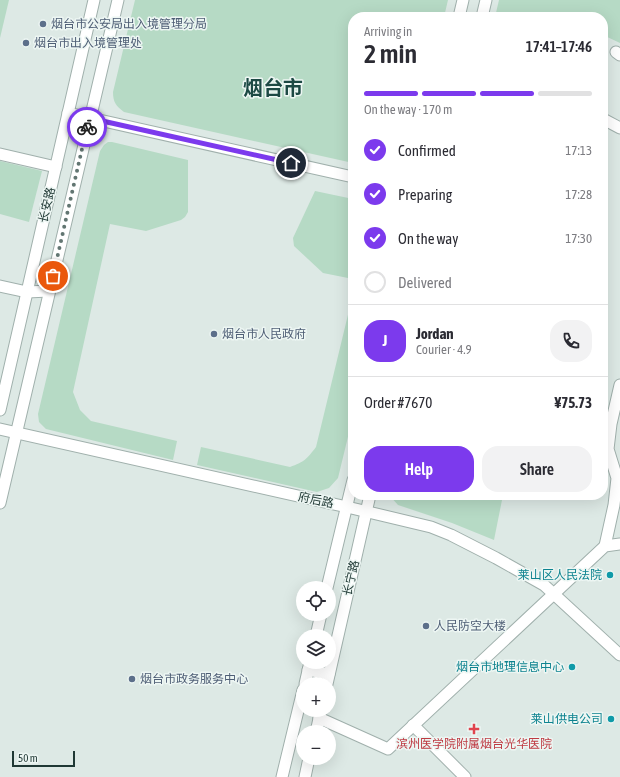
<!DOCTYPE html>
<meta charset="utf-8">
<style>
body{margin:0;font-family:"Asap Condensed","Noto Sans SC",sans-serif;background:#f2f2f3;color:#2b2b33;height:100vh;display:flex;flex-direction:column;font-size:15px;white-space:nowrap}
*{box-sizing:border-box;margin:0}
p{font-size:13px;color:#7c7c81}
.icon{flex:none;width:22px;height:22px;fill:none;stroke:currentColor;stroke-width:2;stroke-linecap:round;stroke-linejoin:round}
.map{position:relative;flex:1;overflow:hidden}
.details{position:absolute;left:348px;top:12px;width:260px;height:488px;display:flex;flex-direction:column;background:#fff;border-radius:16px;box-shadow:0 4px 16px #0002}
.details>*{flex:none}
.controls{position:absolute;left:296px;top:581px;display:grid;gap:8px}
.controls a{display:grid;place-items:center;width:40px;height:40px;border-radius:50%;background:#fff;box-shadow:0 4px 16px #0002;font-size:20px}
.scale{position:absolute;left:12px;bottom:10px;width:63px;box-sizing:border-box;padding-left:4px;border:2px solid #1f3834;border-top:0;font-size:11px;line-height:14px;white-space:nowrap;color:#1f3834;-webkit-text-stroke:3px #edf6f3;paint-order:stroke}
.pin{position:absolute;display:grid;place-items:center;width:34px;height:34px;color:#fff;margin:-17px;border:2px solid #fff;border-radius:50%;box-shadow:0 1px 4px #0007}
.courier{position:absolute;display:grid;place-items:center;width:40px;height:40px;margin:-20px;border:3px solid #7c3aed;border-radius:50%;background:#fff;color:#222;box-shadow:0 1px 5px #0007}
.overview em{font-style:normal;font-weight:600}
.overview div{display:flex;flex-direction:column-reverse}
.overview{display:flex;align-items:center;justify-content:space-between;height:68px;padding:0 16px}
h1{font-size:26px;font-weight:600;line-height:30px}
.bar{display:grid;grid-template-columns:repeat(4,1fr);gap:6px 4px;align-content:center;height:48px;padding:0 16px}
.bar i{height:5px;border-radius:3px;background:#e1e1e2}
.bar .selected{background:#7c3aed}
.bar p{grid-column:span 4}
.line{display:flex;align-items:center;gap:10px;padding:0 16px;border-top:1px solid #e1e1e2}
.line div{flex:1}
.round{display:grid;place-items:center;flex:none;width:42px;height:42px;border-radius:16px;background:#f2f2f3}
ol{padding:0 16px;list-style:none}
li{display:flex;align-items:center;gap:12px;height:44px}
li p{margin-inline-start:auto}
li .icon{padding:4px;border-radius:50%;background:#7c3aed;color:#fff;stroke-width:4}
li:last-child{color:#7c7c81}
li i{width:22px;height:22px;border:2px solid #e1e1e2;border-radius:50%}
.button{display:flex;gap:8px;margin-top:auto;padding:8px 16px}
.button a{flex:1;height:46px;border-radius:16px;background:#7c3aed;color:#fff;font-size:16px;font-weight:600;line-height:46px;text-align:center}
.button a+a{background:#f2f2f3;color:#2b2b33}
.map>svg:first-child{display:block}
.green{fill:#b6dac5}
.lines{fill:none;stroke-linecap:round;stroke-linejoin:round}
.minor-casing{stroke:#a0b0ac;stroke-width:13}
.minor{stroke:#fff;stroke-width:11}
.done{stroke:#627672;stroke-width:4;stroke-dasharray:0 7.2}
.route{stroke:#7c3aed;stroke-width:5}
.service-dot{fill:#5c6f8a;stroke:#edf6f3;stroke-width:1.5}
.culture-dot{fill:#0f9aa8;stroke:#edf6f3;stroke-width:1.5}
.health-dot{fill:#e0444e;stroke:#edf6f3;stroke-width:1.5}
.labels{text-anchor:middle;stroke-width:3;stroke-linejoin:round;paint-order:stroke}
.service-label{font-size:12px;fill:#4e5e75;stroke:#edf6f3;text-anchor:start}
.street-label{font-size:12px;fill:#1f3834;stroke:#edf6f3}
.culture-label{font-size:12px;fill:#0d838f;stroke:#edf6f3;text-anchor:end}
.health-label{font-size:12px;fill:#be3a42;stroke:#edf6f3}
.town-label{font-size:20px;font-weight:bold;fill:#1c4944;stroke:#edf6f3}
</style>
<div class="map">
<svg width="620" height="777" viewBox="0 0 620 777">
<rect width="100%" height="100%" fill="#dde9e5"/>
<g class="green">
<path d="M0 0H9L0 38Z"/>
<path d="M135 0H448L444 17H353V163L124 112C116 106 113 102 113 92Z"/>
<path d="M499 0H620V43L603 35V17H495Z"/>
<path d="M108 142H112L188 160V212L185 217 181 220 146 231 110 224 73 392 80 410 91 421 177 441 173 460 46 429 39 422 38 414 100 151 104 145Z"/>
<path d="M0 161 42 171 29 222 0 214Z"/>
<path d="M315 191 353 199V279L323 273 294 246 293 238Z"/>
<path d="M353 294V416L338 478 329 488 317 492 197 465 201 447 290 467C304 462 307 459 316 447Z"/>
<path d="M389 495H503L494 540 452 523 398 505Z"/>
</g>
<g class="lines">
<defs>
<g id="minor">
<path d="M459 17 463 0"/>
<path d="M482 17 486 0"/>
<path d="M616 52 620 55"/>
<path d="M68 113 353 177"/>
<path d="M605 120 620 128"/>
<path d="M0 154 56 167"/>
<path d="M0 286 27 292 49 291"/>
<path d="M0 410 94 0"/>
<path d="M0 429 347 507 431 527 451 535 496 558 544 585 620 655"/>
<path d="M0 503 118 0"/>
<path d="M605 546 614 505 617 478 608 449 611 424 620 385"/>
<path d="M327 588 353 480"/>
<path d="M316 636 321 614"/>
<path d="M308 670 329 674"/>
<path d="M305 684 310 662"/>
<path d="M327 684 370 495"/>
<path d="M319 718 388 749 605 546 620 544"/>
<path d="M413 725 465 777"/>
<path d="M316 732 321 710"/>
<path d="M282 777 303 690"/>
<path d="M305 777 309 758"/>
</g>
</defs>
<use href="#minor" class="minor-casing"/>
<use href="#minor" class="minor"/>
</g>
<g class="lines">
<path class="done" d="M53 276 87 127"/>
<path class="route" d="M87 127 89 118 291 163"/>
</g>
<g class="service-dot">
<circle cx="43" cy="24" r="4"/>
<circle cx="26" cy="43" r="4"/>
<circle cx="214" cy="334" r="4"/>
<circle cx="426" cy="626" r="4"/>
<circle cx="132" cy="679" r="4"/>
</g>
<g class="culture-dot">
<circle cx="610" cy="575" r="4"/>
<circle cx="572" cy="667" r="4"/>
<circle cx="611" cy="719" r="4"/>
</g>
<path class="health-dot" d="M472 723h4v4h4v4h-4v4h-4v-4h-4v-4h4z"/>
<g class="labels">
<g class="service-label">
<text x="51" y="28">烟台市公安局出入境管理分局</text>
<text x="34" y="47">烟台市出入境管理处</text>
<text x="222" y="338">烟台市人民政府</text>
<text x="434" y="630">人民防空大楼</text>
<text x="140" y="683">烟台市政务服务中心</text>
</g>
<g class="street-label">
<text transform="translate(47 205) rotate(-77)" y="4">长安路</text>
<text transform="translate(316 500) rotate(12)" y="4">府后路</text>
<text transform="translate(351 578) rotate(-77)" y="4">长宁路</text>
</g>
<g class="culture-label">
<text x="602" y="579">莱山区人民法院</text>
<text x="564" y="671">烟台市地理信息中心</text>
<text x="603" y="723">莱山供电公司</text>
</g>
<g class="health-label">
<text x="474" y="748">滨州医学院附属烟台光华医院</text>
</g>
<g class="town-label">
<text x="273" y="95">烟台市</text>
</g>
</g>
</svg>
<div class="controls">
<a><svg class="icon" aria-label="locate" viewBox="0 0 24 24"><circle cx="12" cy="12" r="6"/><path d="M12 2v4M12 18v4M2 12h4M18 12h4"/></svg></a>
<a><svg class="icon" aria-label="layers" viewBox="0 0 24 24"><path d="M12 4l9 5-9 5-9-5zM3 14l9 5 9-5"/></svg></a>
<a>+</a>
<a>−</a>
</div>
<div class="scale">50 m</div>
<div class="pin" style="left:53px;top:276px;background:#ea580c"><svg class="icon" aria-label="bag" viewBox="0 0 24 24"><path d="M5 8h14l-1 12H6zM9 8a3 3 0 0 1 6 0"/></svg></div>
<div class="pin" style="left:291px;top:163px;background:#1f2937"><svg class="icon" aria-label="home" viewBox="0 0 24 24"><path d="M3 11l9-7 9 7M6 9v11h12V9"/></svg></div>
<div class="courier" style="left:87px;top:127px"><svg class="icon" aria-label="bike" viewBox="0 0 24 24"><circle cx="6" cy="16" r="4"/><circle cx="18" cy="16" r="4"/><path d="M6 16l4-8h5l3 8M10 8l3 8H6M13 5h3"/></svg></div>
<section class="details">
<div class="overview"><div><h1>2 min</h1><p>Arriving in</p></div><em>17:41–17:46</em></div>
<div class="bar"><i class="selected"></i><i class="selected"></i><i class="selected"></i><i></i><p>On the way · 170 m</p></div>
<ol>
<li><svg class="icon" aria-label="check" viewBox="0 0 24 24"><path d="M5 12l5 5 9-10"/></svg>Confirmed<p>17:13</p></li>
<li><svg class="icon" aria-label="check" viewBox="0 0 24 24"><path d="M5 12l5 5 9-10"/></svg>Preparing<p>17:28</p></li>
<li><svg class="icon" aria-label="check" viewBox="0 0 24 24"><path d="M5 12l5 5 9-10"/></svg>On the way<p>17:30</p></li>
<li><i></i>Delivered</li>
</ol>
<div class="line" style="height:72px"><b class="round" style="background:#7c3aed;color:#fff">J</b><div><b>Jordan</b><p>Courier · 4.9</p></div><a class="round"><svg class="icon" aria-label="phone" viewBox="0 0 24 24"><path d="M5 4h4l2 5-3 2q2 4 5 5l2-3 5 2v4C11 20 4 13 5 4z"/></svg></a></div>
<div class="line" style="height:52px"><div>Order #7670</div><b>¥75.73</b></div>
<div class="button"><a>Help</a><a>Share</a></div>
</section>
</div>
